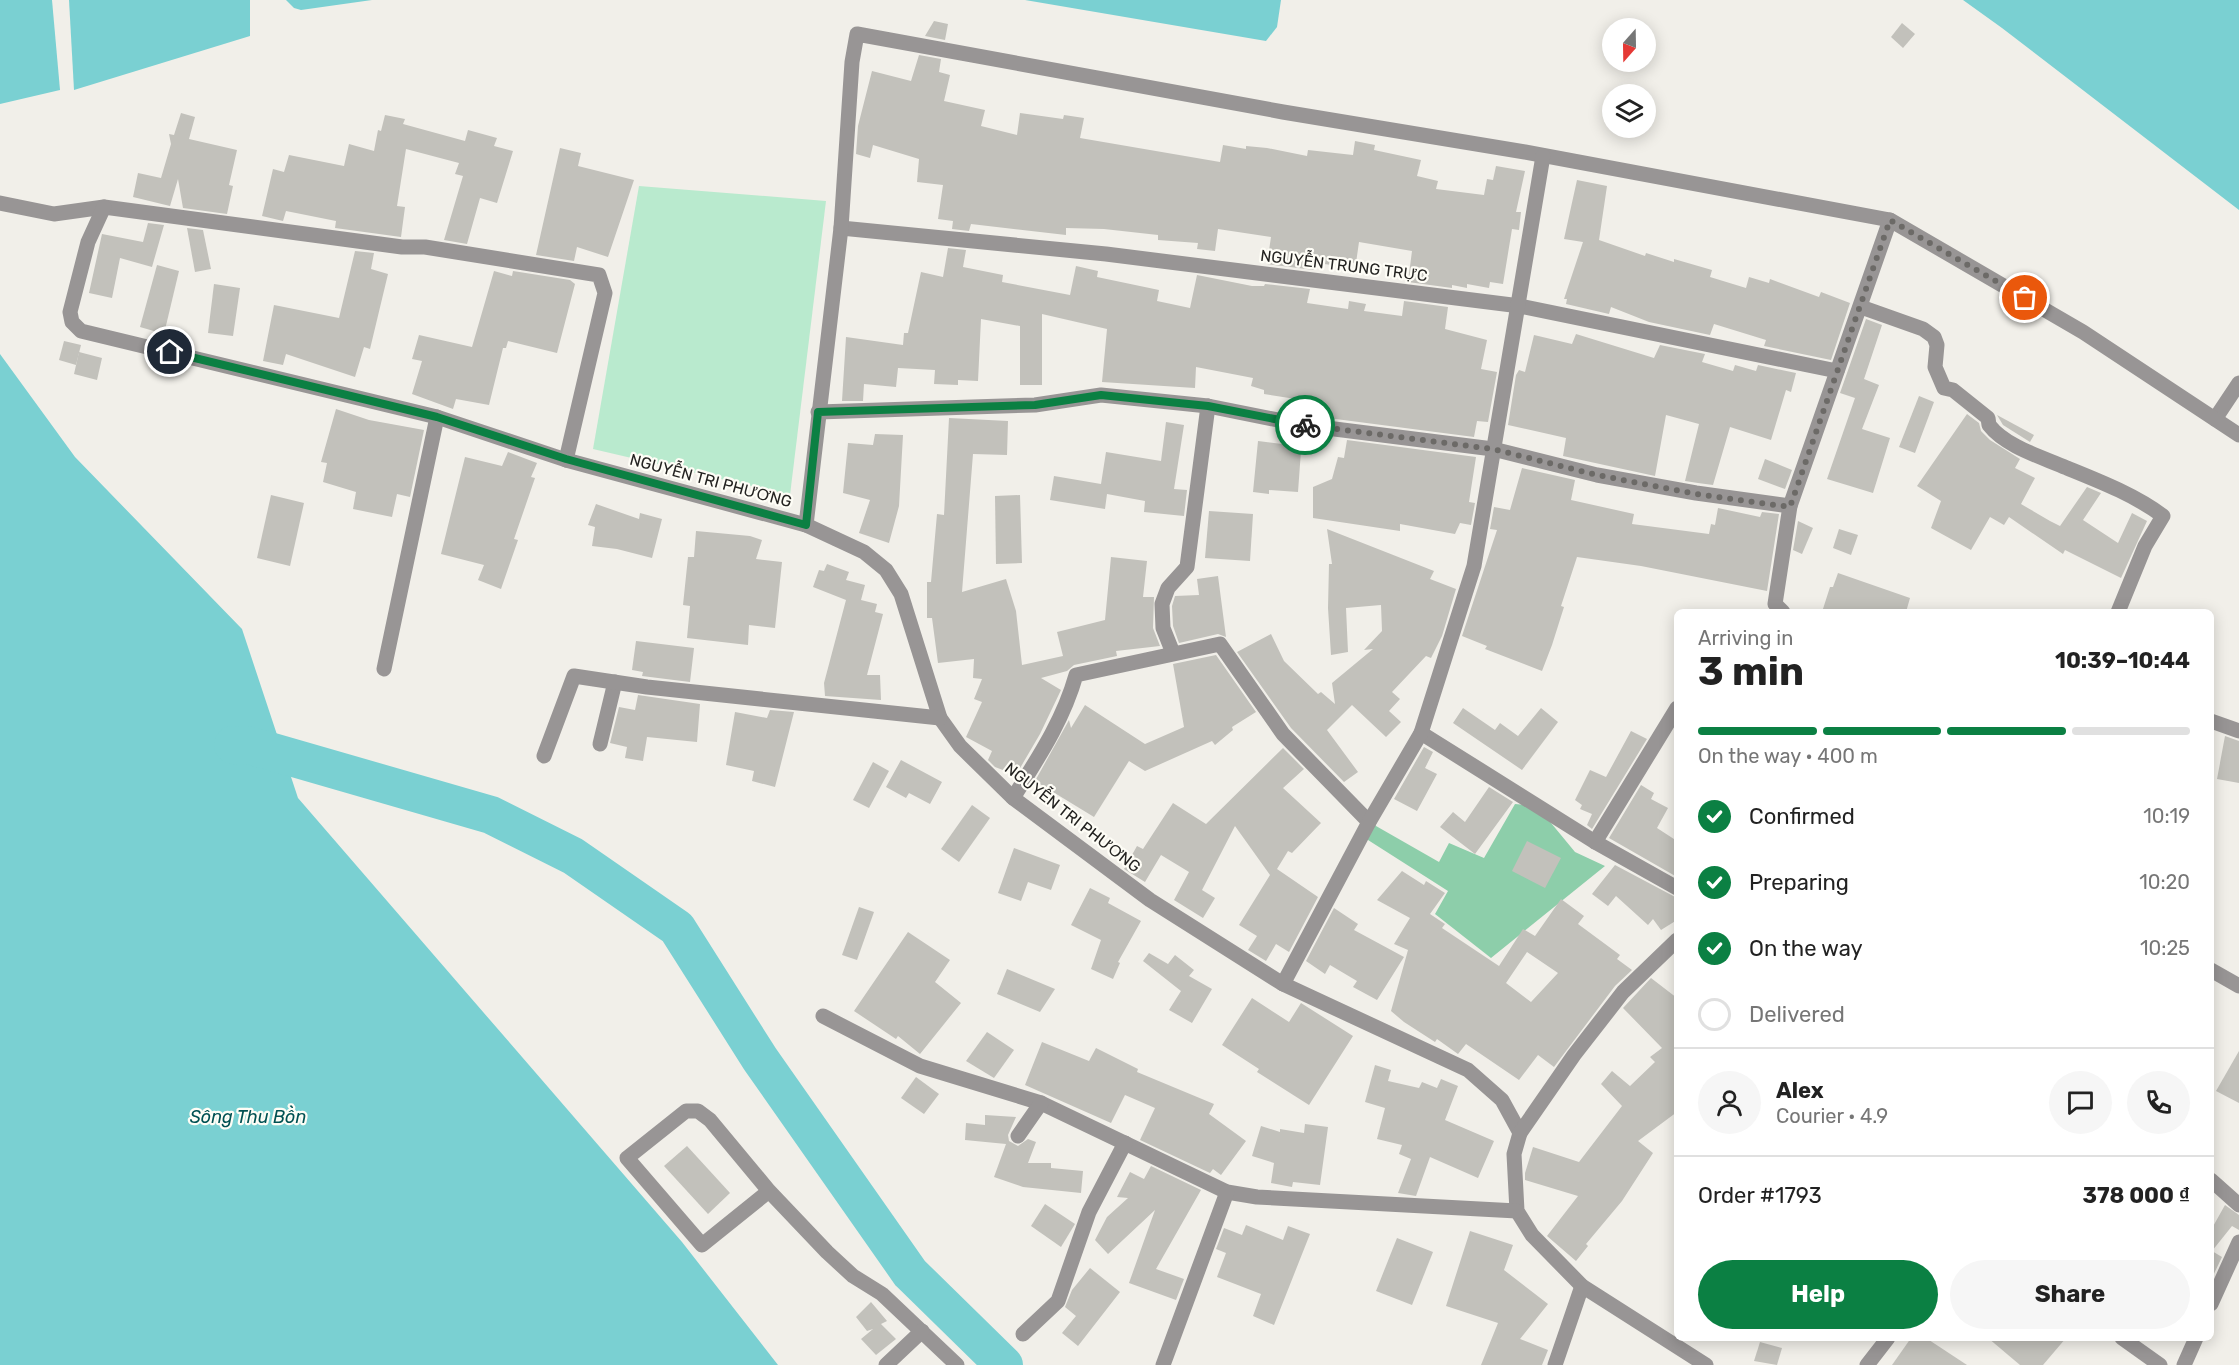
<!DOCTYPE html>
<meta charset="utf-8">
<style>
body{margin:0;font-family:Rubik,sans-serif;background:#f6f6f6;color:#222;height:100vh;display:flex;flex-direction:column;font-size:22px;white-space:nowrap}
*{box-sizing:border-box;margin:0}
p{font-size:20px;color:#767676}
.icon{flex:none;width:33px;height:33px;fill:none;stroke:currentColor;stroke-width:2;stroke-linecap:round;stroke-linejoin:round}
.map{position:relative;flex:1;overflow:hidden}
.side{position:absolute;left:1674px;top:609px;width:540px;height:732px;display:flex;flex-direction:column;background:#fff;border-radius:9px;box-shadow:0 3px 15px #0003}
.side>*{flex:none}
.needle{width:39px;rotate:200deg}
.controls{position:absolute;left:1602px;top:18px;display:grid;gap:12px}
.controls a{display:grid;place-items:center;width:54px;height:54px;border-radius:50%;background:#fff;box-shadow:0 3px 15px #0003;font-size:30px}
.pin{position:absolute;display:grid;place-items:center;width:51px;height:51px;color:#fff;margin:-26px;border:3px solid #fff;border-radius:50%;box-shadow:0 2px 6px #0007}
.courier{position:absolute;display:grid;place-items:center;width:60px;height:60px;margin:-30px;border:4px solid #0b8043;border-radius:50%;background:#fff;color:#222;box-shadow:0 2px 8px #0007}
.summary em{font-style:normal;font-weight:700}
.summary div{display:flex;flex-direction:column-reverse}
.summary{display:flex;align-items:center;justify-content:space-between;height:102px;padding:0 24px}
h1{font-size:39px;font-weight:700;line-height:45px}
.bar{display:grid;grid-template-columns:repeat(4,1fr);gap:9px 6px;align-content:center;height:72px;padding:0 24px}
.bar i{height:8px;border-radius:4px;background:#e0e0e0}
.bar .on{background:#0b8043}
.bar p{grid-column:span 4}
.line{display:flex;align-items:center;gap:15px;padding:0 24px;border-top:2px solid #e0e0e0}
.line div{flex:1}
.round{display:grid;place-items:center;flex:none;width:63px;height:63px;border-radius:32px;background:#f6f6f6}
ol{padding:0 24px;list-style:none}
li{display:flex;align-items:center;gap:18px;height:66px}
li p{margin-inline-start:auto}
li .icon{padding:6px;border-radius:50%;background:#0b8043;color:#fff;stroke-width:4}
li:last-child{color:#767676}
li i{width:33px;height:33px;border:3px solid #e0e0e0;border-radius:50%}
.action{display:flex;gap:12px;margin-top:auto;padding:12px 24px}
.action a{flex:1;height:69px;border-radius:36px;background:#0b8043;color:#fff;font-size:24px;font-weight:700;line-height:69px;text-align:center}
.action a+a{background:#f6f6f6;color:#222}
.map>svg:first-child{display:block}
.green{fill:#b9eace}
.forest{fill:#8dceaa}
.water{fill:#7ad0d2}
.lines{fill:none;stroke-linecap:round;stroke-linejoin:round}
.river{stroke:#7ad0d2;stroke-width:38}
.building{fill:#c2c1bb;fill-rule:evenodd}
.minor{stroke:#989595;stroke-width:15}
.done{stroke:#6c6a67;stroke-width:6;stroke-dasharray:0 10.8}
.route{stroke:#0b8043;stroke-width:8}
.labels{text-anchor:middle;stroke-width:4.5;stroke-linejoin:round;paint-order:stroke}
.street-label{font-size:16px;fill:#242321;stroke:#fefdf6}
.water-label{font-size:18px;font-style:italic;fill:#005153;stroke:#fefdf6}
</style>
<div class="map">
<svg width="2239" height="1365" viewBox="0 0 2239 1365">
<rect width="100%" height="100%" fill="#f1efe9"/>
<path class="green" d="M639 186 826 201 790 495 593 449Z"/>
<path class="forest" d="M1515 804 1537 806 1575 852 1605 866 1491 958 1435 914 1448 891 1368 840 1369 822 1439 862 1449 843 1484 858Z"/>
<g class="water">
<path d="M0 0H52L60 90 0 104Z"/>
<path d="M69 0H250V36L74 90Z"/>
<path d="M286 0H372L301 10 294 8Z"/>
<path d="M1025 0H1281L1277 27 1266 41Z"/>
<path d="M1963 0H2239V210L2002 28Z"/>
<path d="M0 354 75 457 242 629 298 798 682 1242 778 1365H0Z"/>
</g>
<g class="lines">
<path class="river" d="M233 745 252 746 491 815 573 856 677 928 760 1059 910 1273 1004 1365"/>
</g>
<g class="building">
<path d="M934 21 948 24 945 40 925 36Z"/>
<path d="M1902 23 1915 34 1903 48 1891 37Z"/>
<path d="M919 55 941 59 939 72 950 75 944 101 985 110 981 126 1017 135 1020 113 1063 119 1064 115 1084 118 1080 138 1220 162 1223 145 1246 149V146L1267 148 1307 156 1308 150 1353 155 1355 141 1375 145 1374 150 1421 160 1417 176 1438 181 1436 189 1484 195 1487 179 1493 180 1496 166 1525 171 1516 212H1521L1519 230 1512 229 1503 284 1490 282 1489 288 1467 284V288L1452 285V288L1408 282 1412 251 1359 242 1356 263 1333 260 1332 265 1316 263 1314 270 1267 264 1271 237 1218 229 1215 251 1197 249 1198 243 1158 240V235L1104 229 1066 228V235L971 224 969 231 952 229 953 221 938 219 943 185 917 182 919 159 873 145 870 158 856 154 858 126 872 71 911 81Z"/>
<path d="M181 113 195 117 189 139 237 150 229 185 233 186 227 214 183 208 178 179 170 206 133 197 138 173 161 178 171 144 169 134 174 135Z"/>
<path d="M385 115 405 119 403 124 465 141 468 130 497 138 494 146 513 151 497 203 480 198 467 244 444 240 463 176 455 174 459 163 406 149 397 206 405 207 401 237 335 228 336 221 286 211 283 221 262 216 273 169 284 172 289 155 344 166 349 144 374 151 378 130 381 131Z"/>
<path d="M560 148 581 153 578 166 634 180 608 257 577 247 574 261 536 255Z"/>
<path d="M1577 180 1607 186 1599 240 1645 256 1646 253 1674 262V259L1712 270 1710 277 1746 288 1749 277 1769 283 1770 279 1819 297 1821 292 1850 303 1831 360 1764 346 1766 340 1714 324 1710 335 1649 322 1611 307 1609 314 1566 304 1567 299H1564L1583 242 1564 239Z"/>
<path d="M148 223 164 225 152 267 120 258 112 298 89 293 102 234 143 242Z"/>
<path d="M187 228 203 230 211 269 195 272Z"/>
<path d="M948 248 966 250 963 267 1003 275 1002 282 1070 295 1076 266 1098 271 1097 277 1159 290 1157 301 1190 308 1197 275 1252 286H1264L1265 284 1310 289 1307 303 1348 309 1349 301 1366 304 1364 311 1402 316 1404 301 1448 307 1445 329 1487 340 1481 369 1497 372 1488 422 1477 421 1474 437 1305 415 1299 414 1302 400 1264 394V390L1251 386 1253 378 1196 367 1195 388 1102 382 1107 329 1042 314V385H1020V326L981 319 978 381 958 380V385L934 384 935 370 898 368 896 387 864 384 863 401H842L846 337 903 345 904 333H908L921 272 943 277Z"/>
<path d="M355 251 374 253 371 269 388 274 370 349 364 347 355 377 286 354 283 365 263 361 274 305 339 318Z"/>
<path d="M157 265 179 271 164 334 140 327Z"/>
<path d="M494 271 512 276 513 271 570 280 575 284 557 353 508 341 506 348H503L489 405 456 399 453 409 412 394 422 361 412 359 419 335 472 347Z"/>
<path d="M214 284 240 288 233 336 208 333Z"/>
<path d="M1866 319 1882 325 1864 379 1879 385 1862 429 1890 438 1873 493 1827 479 1855 398 1840 393Z"/>
<path d="M1576 334 1654 358 1660 345 1705 354 1702 362 1733 371 1735 365 1756 371 1758 365 1796 373 1791 392 1786 390 1771 440 1730 427 1713 485 1698 483 1685 481 1699 424 1666 415 1655 476 1563 456 1566 438 1508 425 1516 375 1519 370 1525 372 1534 335 1572 344Z"/>
<path d="M64 341 81 345 76 365 59 360Z"/>
<path d="M79 352 102 358 97 380 74 374Z"/>
<path d="M1919 396 1934 402 1915 453 1899 447Z"/>
<path d="M336 409 369 420 424 430 410 497 397 494 392 517 353 509 356 492 323 482 327 463 321 462Z"/>
<path d="M1967 414 1979 423 1981 431 1990 440 2020 459 2015 468 2035 478 2021 504 2050 521 2060 526 2087 487 2101 493 2083 520 2118 543 2132 513 2147 521 2121 578 2065 550 2063 554 2009 517 2004 525 1990 517 1971 550 1931 528 1941 501 1917 486Z"/>
<path d="M1997 415 2034 435 2030 442 2003 425Z"/>
<path d="M949 418 1008 421 1007 455 973 454 962 592 1006 579 1016 611 1022 665 1063 656 1057 632 1105 620 1111 557 1147 561 1143 597H1154L1153 628 1160 646 1116 651 1117 656 1074 665 1067 671 1041 678 1061 690 1040 734 1016 775 995 767 988 760 992 751 966 737 982 702 974 699 982 679 973 678 974 659 938 663 932 618H927V582H931L937 514 944 515Z"/>
<path d="M1166 422 1184 425 1174 489 1187 490 1184 516 1144 512 1145 501 1107 494 1105 509 1050 500 1054 476 1101 484 1106 452 1161 461Z"/>
<path d="M875 434 903 435 899 506 889 543 859 533 870 500 843 493 848 443 873 445Z"/>
<path d="M1282 435 1302 437 1298 492 1269 490V494L1253 492 1258 441 1282 444Z"/>
<path d="M1347 440 1476 457 1469 502 1475 503 1471 525 1460 523 1455 534 1400 524V531L1313 518V487L1332 479 1338 457 1344 458Z"/>
<path d="M508 452 537 463 531 477 535 478 514 539 518 540 501 589 478 580 484 565 441 554 465 457 502 466Z"/>
<path d="M1765 459 1792 470 1785 489 1758 479Z"/>
<path d="M1522 468 1575 480 1571 500 1634 514 1632 524 1709 534 1711 524 1715 525 1718 508 1760 517 1762 512 1779 514 1767 591 1641 566 1577 557 1561 606 1564 607 1552 645 1542 671 1485 649 1487 646 1462 636 1497 530 1490 529 1494 507 1510 510Z"/>
<path d="M271 495 304 503 290 566 257 558Z"/>
<path d="M1020 495 1022 563 996 564 995 496Z"/>
<path d="M596 504 639 519 640 513 662 519 652 558 617 549 592 546 595 527 588 525Z"/>
<path d="M1209 511 1253 514 1250 561 1205 558Z"/>
<path d="M1798 521 1813 528 1802 554 1793 550Z"/>
<path d="M1327 529 1434 571 1430 579 1456 589 1442 636 1431 658 1426 656 1392 692 1400 699 1389 711 1401 722 1386 737 1352 705 1327 730 1358 772 1344 782 1291 728 1237 652 1271 634 1284 661 1318 694 1321 692 1335 704 1332 683 1373 649 1364 650 1382 631 1381 605 1346 608 1348 652 1331 655 1328 608 1329 564H1332Z"/>
<path d="M1839 529 1858 535 1851 555 1833 548Z"/>
<path d="M696 531 750 536 762 540 756 559 782 562 775 628 749 625 748 645 687 638 690 606 683 605 688 557H694Z"/>
<path d="M827 564 849 572 846 580 865 585 861 600 877 604 875 612 883 614 867 675H880L881 700 825 696 824 683 846 600 813 587 819 570 824 571Z"/>
<path d="M1838 573 1910 598 1906 612H1822L1830 587H1833Z"/>
<path d="M1218 576 1226 637 1218 634 1179 643 1173 626 1172 606 1175 596 1199 595 1197 579Z"/>
<path d="M636 641 694 648 690 682 642 676 643 672 632 670Z"/>
<path d="M1216 655 1256 712 1232 727 1233 730 1215 745 1212 741 1145 771 1129 761 1094 817 1035 781 1069 720 1071 728 1085 705 1145 744 1184 727 1173 664Z"/>
<path d="M638 695 700 704 697 742 647 737 643 761 625 758 627 747 610 743 619 707 635 710Z"/>
<path d="M1463 708 1495 730 1500 723 1518 736 1541 708 1558 722 1522 770 1453 723Z"/>
<path d="M770 710 794 712 775 787 752 781 754 771 726 765 735 712 767 718Z"/>
<path d="M1631 731 1647 739 1592 829 1587 825 1592 814 1580 809 1582 805 1575 800 1590 770 1606 777Z"/>
<path d="M2225 736 2239 741V783L2217 779Z"/>
<path d="M1424 747 1433 752 1425 768 1437 774 1417 811 1394 799Z"/>
<path d="M1283 748 1304 769 1283 788 1321 823 1292 853 1288 851 1277 869 1318 897 1289 952 1276 944 1266 961 1248 950 1257 936 1239 925 1270 875 1235 826 1202 890 1215 898 1203 918 1174 900 1189 872 1161 855 1145 882 1124 869 1137 846 1143 849 1173 803 1206 824Z"/>
<path d="M901 760 942 782 930 804 909 793 906 798 886 787Z"/>
<path d="M873 762 889 771 869 808 853 800Z"/>
<path d="M1641 785 1654 793 1651 799 1668 808 1657 828 1677 841V877L1609 838Z"/>
<path d="M1489 787 1513 802 1475 854 1440 827 1453 812 1465 822Z"/>
<path d="M972 805 990 818 959 862 941 849Z"/>
<path d="M1527 841 1561 858 1545 888 1512 871Z"/>
<path d="M1014 848 1060 865 1051 890 1028 882 1021 901 998 893Z"/>
<path d="M1615 865 1677 898V920L1661 930 1653 919 1648 925 1616 896 1608 906 1592 894Z"/>
<path d="M1402 871 1424 885 1426 881 1445 893 1430 914 1445 924 1442 928 1499 966 1523 929 1535 936 1561 899 1584 916 1578 924 1620 955 1617 959 1632 970 1615 986 1554 1067 1538 1055 1519 1080 1466 1044 1458 1054 1437 1039 1435 1042 1404 1022 1391 1011 1408 950 1394 944 1410 918 1377 900ZM1527 952 1558 973 1531 1002 1506 983Z"/>
<path d="M1090 888 1110 898 1108 903 1141 921 1118 962 1120 963 1113 979 1091 969 1101 940 1071 925Z"/>
<path d="M859 907 874 912 857 960 842 955Z"/>
<path d="M1334 908 1358 924 1354 930 1404 957 1377 1000 1353 987 1357 981 1330 965 1325 974 1306 961Z"/>
<path d="M908 932 950 960 935 982 961 1003 920 1054 898 1036 896 1039 854 1011Z"/>
<path d="M1149 953 1168 964 1175 955 1194 970 1189 976 1212 989 1192 1023 1169 1010 1181 991 1143 961Z"/>
<path d="M1007 969 1055 989 1040 1012 997 994Z"/>
<path d="M1651 978 1677 998V1112L1638 1141 1653 1153 1622 1201 1586 1244 1588 1246 1576 1261 1547 1236 1578 1196 1525 1180V1173L1533 1147 1579 1162 1622 1106 1601 1084 1612 1071 1630 1086 1655 1062 1650 1057 1662 1048 1623 1008Z"/>
<path d="M1252 998 1289 1022 1301 1003 1353 1036 1309 1105 1257 1072 1259 1069 1222 1045Z"/>
<path d="M987 1032 1014 1050 994 1078 966 1061Z"/>
<path d="M1042 1042 1089 1061 1096 1048 1138 1069 1137 1072 1214 1104 1209 1114 1246 1141 1221 1175 1213 1169 1210 1173 1140 1140 1155 1108 1125 1095 1111 1123 1025 1085Z"/>
<path d="M2239 1051V1103L2216 1091Z"/>
<path d="M1375 1065 1391 1070 1388 1081 1419 1088 1422 1082 1437 1088 1441 1079 1458 1086 1445 1120 1494 1141 1478 1178 1430 1157 1416 1196 1398 1193 1411 1159 1399 1154 1402 1145 1377 1139 1385 1108 1365 1102Z"/>
<path d="M916 1077 939 1094 924 1114 901 1098Z"/>
<path d="M985 1115 1016 1117 1008 1135 1009 1141 1018 1146 1028 1139 1036 1142 1028 1163H1051V1168L1083 1171 1081 1193 1023 1187 994 1177 1006 1144 965 1140 966 1123 985 1125Z"/>
<path d="M1305 1124 1328 1127 1320 1185 1293 1182 1292 1187 1271 1183 1274 1163 1252 1156 1261 1126 1280 1132V1129L1304 1133Z"/>
<path d="M687 1146 730 1193 708 1214 664 1166Z"/>
<path d="M1151 1166 1201 1190 1156 1269 1184 1279 1176 1300 1129 1283 1155 1210 1108 1254 1095 1240 1107 1217 1128 1198 1117 1197 1130 1172 1144 1179Z"/>
<path d="M1045 1204 1075 1224 1061 1247 1031 1226Z"/>
<path d="M2225 1205 2239 1215V1230L2232 1226 2212 1251 2222 1257 2211 1280V1230Z"/>
<path d="M1246 1225 1283 1240 1288 1226 1310 1234 1274 1325 1253 1316 1261 1294 1217 1277 1226 1253 1216 1249 1224 1228 1242 1235Z"/>
<path d="M1470 1231 1513 1245 1504 1270 1548 1304 1520 1339 1548 1350 1542 1365H1481L1498 1323 1446 1306Z"/>
<path d="M1397 1238 1433 1252 1412 1305 1376 1291Z"/>
<path d="M1090 1268 1120 1292 1078 1346 1062 1333 1076 1316 1065 1307 1072 1290Z"/>
<path d="M871 1302 887 1321 881 1324 896 1339 876 1355 861 1339 873 1329 867 1331 856 1317Z"/>
<path d="M1911 1338H1926L1967 1365H1892Z"/>
<path d="M1988 1338H2066L2043 1365H2020Z"/>
<path d="M1760 1342 1782 1348 1777 1365 1754 1361Z"/>
</g>
<g class="lines">
<g class="minor">
<path d="M0 203 54 214 104 207 402 247H425L599 275 605 293 566 460"/>
<path d="M104 207 88 242 70 312 72 322 81 331 437 417 566 460 806 525 864 552 886 570 901 594 940 718 960 746 1013 798 1150 900 1283 984 1468 1070 1502 1100 1520 1133 1514 1154 1517 1211 1532 1235 1582 1286 1706 1365"/>
<path d="M841 228 1106 254 1520 306 1837 371"/>
<path d="M1861 307 1923 329 1934 337 1937 345 1935 367 1944 388 1953 390 1988 418 1989 425C2006 447 2042 457 2067 468 2099 481 2135 495 2163 516L2145 546 2118 612"/>
<path d="M818 412 1035 405 1101 395 1208 406 1303 425 1493 449 1597 475 1696 493 1790 506"/>
<path d="M2215 419 2239 383"/>
<path d="M806 525 841 228 852 62 857 34 1283 112 1525 152 1890 220 2083 332 2239 435"/>
<path d="M1783 612 1775 604 1790 506 1890 220"/>
<path d="M1173 653 1163 628 1162 604 1168 588 1187 567 1208 406"/>
<path d="M384 669 437 417"/>
<path d="M2211 721 2239 731"/>
<path d="M1421 733 1595 842 1677 888"/>
<path d="M600 744 615 682"/>
<path d="M544 756 574 676 647 687 940 718"/>
<path d="M1013 798C1038 758 1063 721 1076 675L1220 644 1283 734 1369 822"/>
<path d="M1595 842 1677 708"/>
<path d="M2211 970 2239 986"/>
<path d="M1283 984 1369 822 1421 733 1474 566 1543 156"/>
<path d="M823 1016 920 1066 1041 1103 1227 1192 1257 1197 1517 1211"/>
<path d="M1520 1133 1574 1055 1623 992 1677 940"/>
<path d="M1018 1136 1041 1103"/>
<path d="M2211 1180 2239 1205"/>
<path d="M769 1191 702 1245 627 1158 686 1111H698L710 1120 769 1191 827 1252 853 1276 882 1294 957 1365"/>
<path d="M2211 1304 2239 1242"/>
<path d="M1023 1334 1058 1301 1089 1212 1125 1143"/>
<path d="M2122 1338 2160 1365"/>
<path d="M886 1365 922 1331"/>
<path d="M1163 1365 1227 1192"/>
<path d="M1555 1365 1582 1286"/>
<path d="M1867 1365 1888 1338"/>
<path d="M2184 1365 2196 1338"/>
</g>
</g>
<g class="lines">
<path class="done" d="M1305 425 1493 449 1597 475 1696 494 1790 507 1890 220 2025 298"/>
<path class="route" d="M170 352 437 417 566 459 806 525 818 412 1035 405 1101 395 1208 406 1305 425"/>
</g>
<g class="labels">
<g class="street-label">
<text transform="translate(1344 265) rotate(7)" y="6">NGUYỄN TRUNG TRỰC</text>
<text transform="translate(711 480) rotate(15)" y="6">NGUYỄN TRI PHƯƠNG</text>
<text transform="translate(1073 817) rotate(38)" y="6">NGUYỄN TRI PHƯƠNG</text>
</g>
<g class="water-label">
<text x="248" y="1123">Sông Thu Bồn</text>
</g>
</g>
</svg>
<div class="controls">
<a><svg class="needle" viewBox="-14 -14 28 28"><path d="M0-13l5 13h-10z" fill="#e53935"/><path d="M0 13l5-13h-10z" fill="#767676"/></svg></a>
<a><svg class="icon" aria-label="layers" viewBox="0 0 24 24"><path d="M12 4l9 5-9 5-9-5zM3 14l9 5 9-5"/></svg></a>
</div>
<div class="pin" style="left:2025px;top:298px;background:#ea580c"><svg class="icon" aria-label="bag" viewBox="0 0 24 24"><path d="M5 8h14l-1 12H6zM9 8a3 3 0 0 1 6 0"/></svg></div>
<div class="pin" style="left:170px;top:352px;background:#1f2937"><svg class="icon" aria-label="home" viewBox="0 0 24 24"><path d="M3 11l9-7 9 7M6 9v11h12V9"/></svg></div>
<div class="courier" style="left:1305px;top:425px"><svg class="icon" aria-label="bike" viewBox="0 0 24 24"><circle cx="6" cy="16" r="4"/><circle cx="18" cy="16" r="4"/><path d="M6 16l4-8h5l3 8M10 8l3 8H6M13 5h3"/></svg></div>
<section class="side">
<div class="summary"><div><h1>3 min</h1><p>Arriving in</p></div><em>10:39–10:44</em></div>
<div class="bar"><i class="on"></i><i class="on"></i><i class="on"></i><i></i><p>On the way · 400 m</p></div>
<ol>
<li><svg class="icon" aria-label="check" viewBox="0 0 24 24"><path d="M5 12l5 5 9-10"/></svg>Confirmed<p>10:19</p></li>
<li><svg class="icon" aria-label="check" viewBox="0 0 24 24"><path d="M5 12l5 5 9-10"/></svg>Preparing<p>10:20</p></li>
<li><svg class="icon" aria-label="check" viewBox="0 0 24 24"><path d="M5 12l5 5 9-10"/></svg>On the way<p>10:25</p></li>
<li><i></i>Delivered</li>
</ol>
<div class="line" style="height:108px"><a class="round"><svg class="icon" aria-label="person" viewBox="0 0 24 24"><circle cx="12" cy="8" r="4"/><path d="M4 21q1-7 8-7t8 7"/></svg></a><div><b>Alex</b><p>Courier · 4.9</p></div><a class="round"><svg class="icon" aria-label="chat" viewBox="0 0 24 24"><path d="M4 5h16v11H9l-5 4z"/></svg></a><a class="round"><svg class="icon" aria-label="phone" viewBox="0 0 24 24"><path d="M5 4h4l2 5-3 2q2 4 5 5l2-3 5 2v4C11 20 4 13 5 4z"/></svg></a></div>
<div class="line" style="height:78px"><div>Order #1793</div><b>378 000 ₫</b></div>
<div class="action"><a>Help</a><a>Share</a></div>
</section>
</div>
